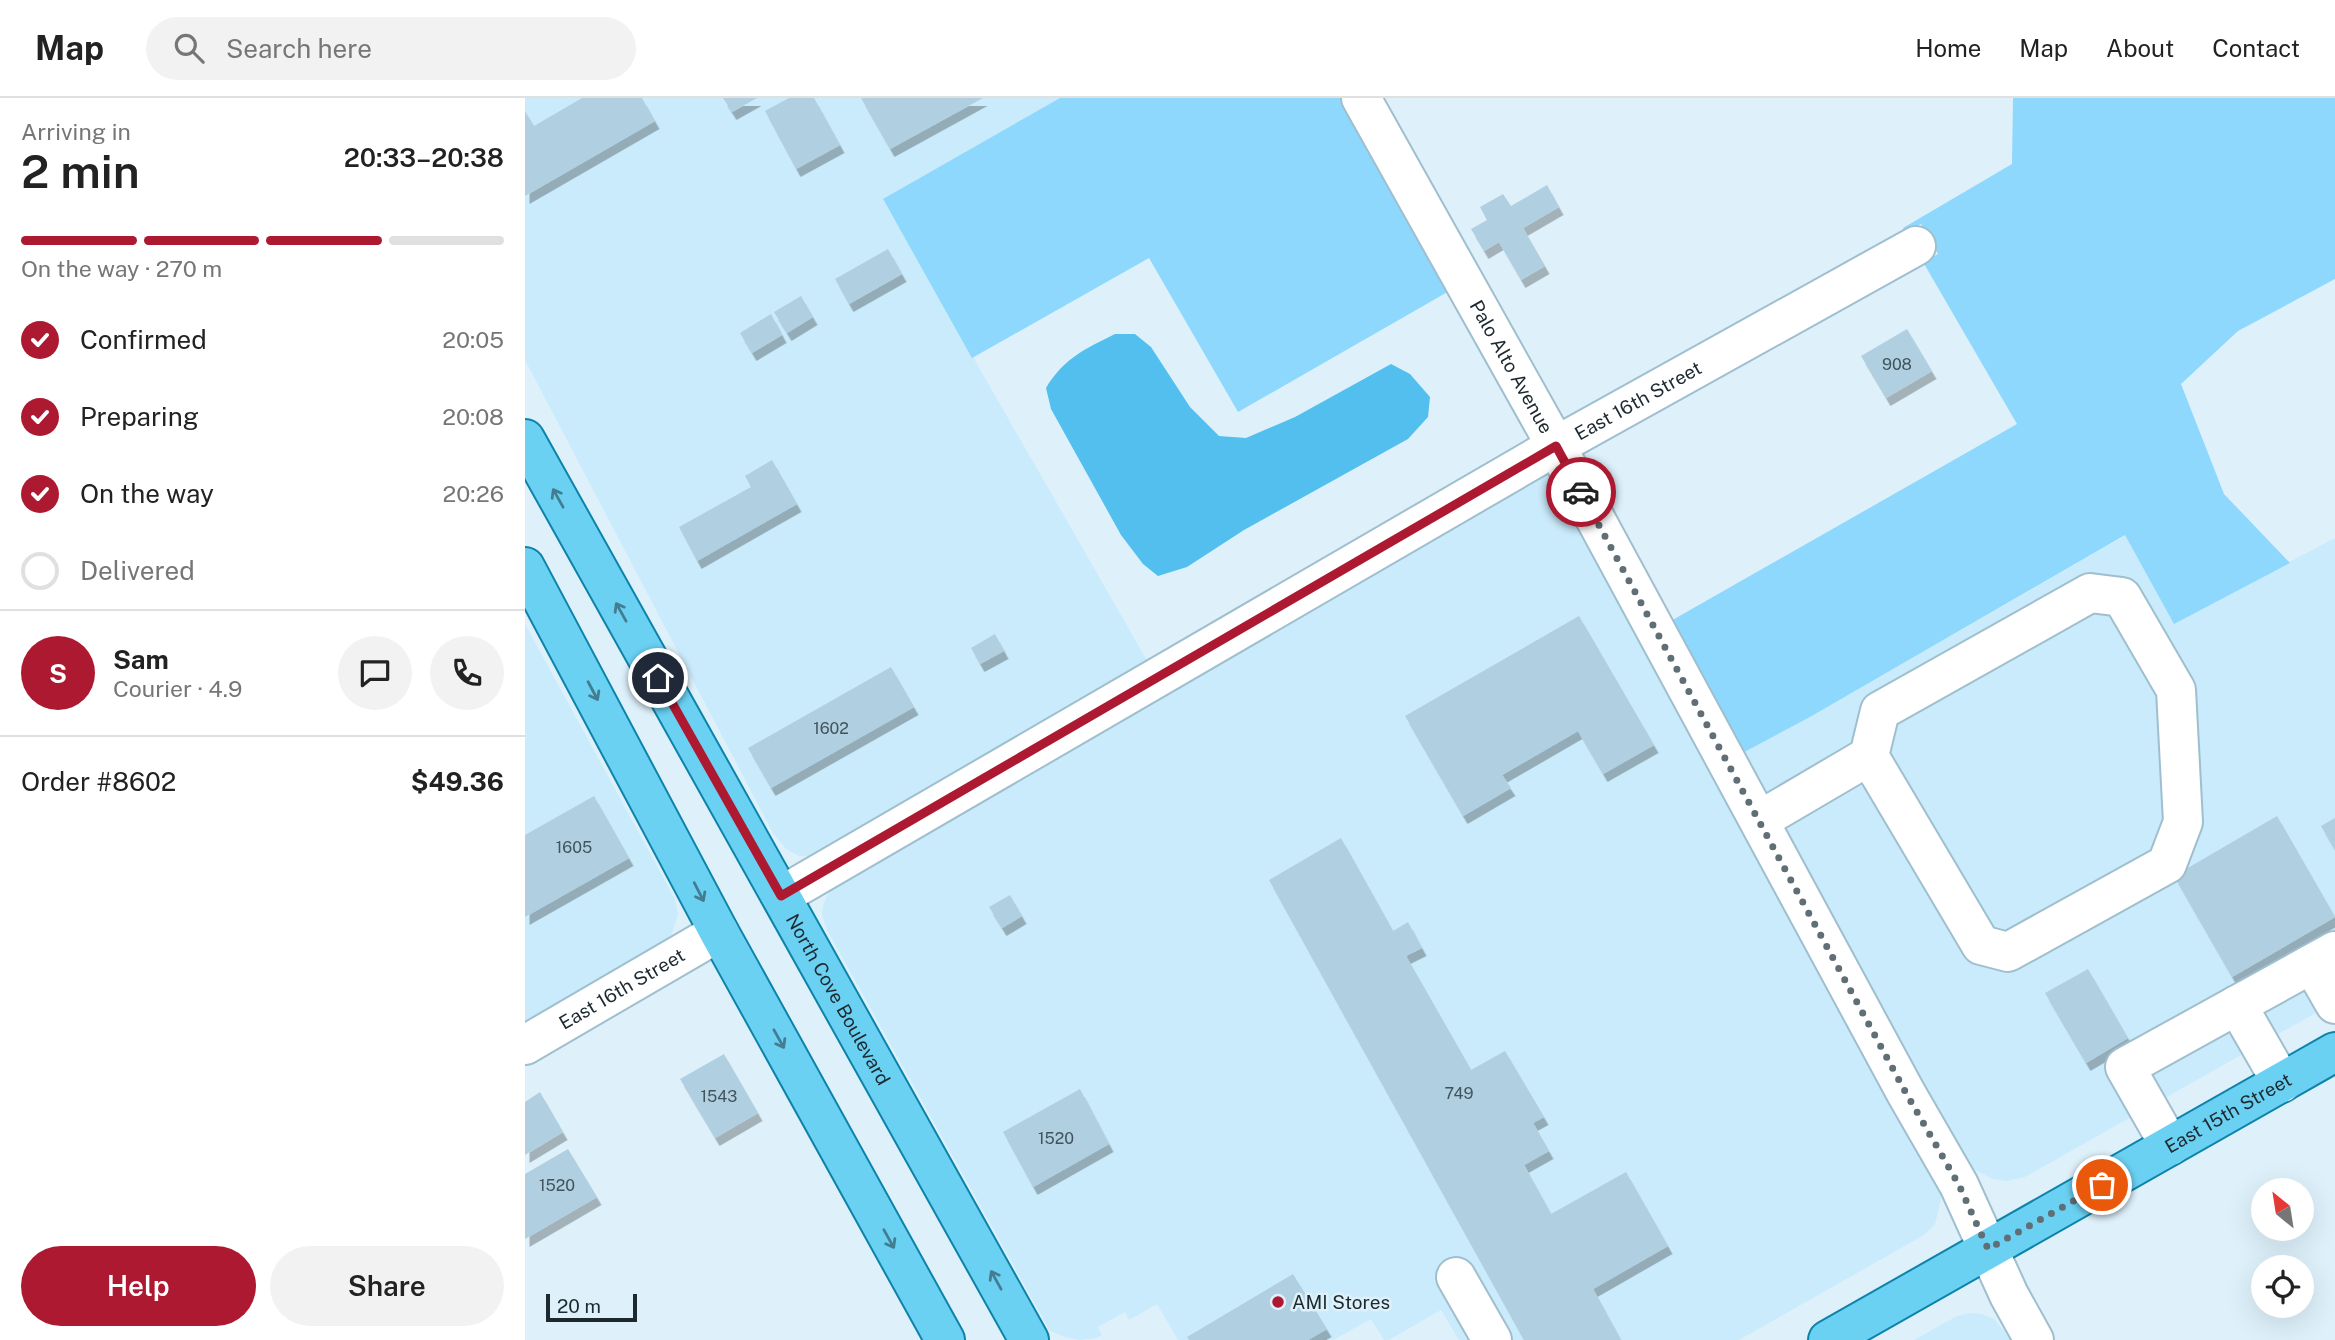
<!DOCTYPE html>
<meta charset="utf-8">
<style>
body{margin:0;font-family:"Public Sans",sans-serif;background:#f2f2f2;color:#222;height:100vh;display:flex;flex-direction:column;font-size:26px;white-space:nowrap}
*{box-sizing:border-box;margin:0}
p{font-size:23px;color:#767676}
.icon{flex:none;width:38px;height:38px;fill:none;stroke:currentColor;stroke-width:2;stroke-linecap:round;stroke-linejoin:round}
.map{position:relative;flex:1;overflow:hidden}
.side{display:flex;flex-direction:column;background:#fff;width:525px}
.side>*{flex:none}
.needle{width:46px;rotate:330deg}
.buttons{position:absolute;left:1726px;top:1080px;display:grid;gap:14px}
.buttons a{display:grid;place-items:center;width:63px;height:63px;border-radius:50%;background:#fff;box-shadow:0 7px 28px #0002;font-size:35px}
.scale{position:absolute;left:21px;bottom:18px;width:91px;box-sizing:border-box;padding-left:7px;border:4px solid #1c292f;border-top:0;font-size:19px;line-height:24px;white-space:nowrap;color:#1c292f;-webkit-text-stroke:5px #def1fb;paint-order:stroke}
.pin{position:absolute;display:grid;place-items:center;width:60px;height:60px;color:#fff;margin:-30px;border:4px solid #fff;border-radius:50%;box-shadow:0 2px 7px #0007}
.courier{position:absolute;display:grid;place-items:center;width:70px;height:70px;margin:-35px;border:5px solid #ad1931;border-radius:50%;background:#fff;color:#222;box-shadow:0 2px 9px #0007}
.headline em{font-style:normal;font-weight:600}
.headline div{display:flex;flex-direction:column-reverse}
.headline{display:flex;align-items:center;justify-content:space-between;height:119px;padding:0 21px}
h1{font-size:46px;font-weight:600;line-height:52px}
.bar{display:grid;grid-template-columns:repeat(4,1fr);gap:10px 7px;align-content:center;height:84px;padding:0 21px}
.bar i{height:9px;border-radius:5px;background:#e0e0e0}
.bar .active{background:#ad1931}
.bar p{grid-column:span 4}
.line{display:flex;align-items:center;gap:18px;padding:0 21px;border-top:2px solid #e0e0e0}
.line div{flex:1}
.round{display:grid;place-items:center;flex:none;width:74px;height:74px;border-radius:37px;background:#f2f2f2}
ol{padding:0 21px;list-style:none}
li{display:flex;align-items:center;gap:21px;height:77px}
li p{margin-inline-start:auto}
li .icon{padding:7px;border-radius:50%;background:#ad1931;color:#fff;stroke-width:4}
li:last-child{color:#767676}
li i{width:38px;height:38px;border:4px solid #e0e0e0;border-radius:50%}
.cta{display:flex;gap:14px;margin-top:auto;padding:14px 21px}
.cta a{flex:1;height:80px;border-radius:42px;background:#ad1931;color:#fff;font-size:28px;font-weight:600;line-height:80px;text-align:center}
.cta a+a{background:#f2f2f2;color:#222}
header{display:flex;align-items:center;gap:42px;box-sizing:border-box;height:98px;padding:0 35px;background:#fff;border-bottom:2px solid #e0e0e0}
header strong{font-size:33px}
nav{display:flex;gap:38px;margin-inline-start:auto;font-size:24px}
.search{width:490px;height:63px;background:#f2f2f2;display:flex;align-items:center;gap:18px;box-sizing:border-box;padding:0 24px;border-radius:38px;color:#767676;font-size:26px}
main{display:flex;flex:1;min-height:0}
.map>svg:first-child{display:block}
.built{fill:#caebfb}
.green{fill:#8dd8fc}
.water{fill:#52bfee}
.building{fill:#b0d0e1;filter:url(#shadow)}
.lines{fill:none;stroke-linecap:round;stroke-linejoin:round}
.minor-casing{stroke:#9fbfcf;stroke-width:42}
.major-casing{stroke:#0e83a9;stroke-width:42}
.minor{stroke:#fff;stroke-width:38}
.major{stroke:#6ad1f3;stroke-width:38}
.oneway{stroke:#437d91}
.done{stroke:#606f76;stroke-width:7;stroke-dasharray:0 12.6}
.route{stroke:#ad1931;stroke-width:9}
.poi-dot{fill:#ad1931;stroke:#def1fb;stroke-width:2.5}
.labels{text-anchor:middle;stroke-width:5;stroke-linejoin:round;paint-order:stroke}
.number-label{font-size:16px;fill:#41535c}
.street-label{font-size:19px;fill:#1c292f;stroke:#def1fb}
.poi-label{font-size:19px;fill:#1c292f;stroke:#def1fb;text-anchor:start}
</style>
<header>
<strong>Map</strong>
<div class="search"><svg class="icon" aria-label="search" viewBox="0 0 24 24"><circle cx="10" cy="10" r="6"/><path d="M15 15l6 6"/></svg>Search here</div>
<nav><a>Home</a><a>Map</a><a>About</a><a>Contact</a></nav>
</header>
<main>
<section class="side">
<div class="headline"><div><h1>2 min</h1><p>Arriving in</p></div><em>20:33–20:38</em></div>
<div class="bar"><i class="active"></i><i class="active"></i><i class="active"></i><i></i><p>On the way · 270 m</p></div>
<ol>
<li><svg class="icon" aria-label="check" viewBox="0 0 24 24"><path d="M5 12l5 5 9-10"/></svg>Confirmed<p>20:05</p></li>
<li><svg class="icon" aria-label="check" viewBox="0 0 24 24"><path d="M5 12l5 5 9-10"/></svg>Preparing<p>20:08</p></li>
<li><svg class="icon" aria-label="check" viewBox="0 0 24 24"><path d="M5 12l5 5 9-10"/></svg>On the way<p>20:26</p></li>
<li><i></i>Delivered</li>
</ol>
<div class="line" style="height:126px"><b class="round" style="background:#ad1931;color:#fff">S</b><div><b>Sam</b><p>Courier · 4.9</p></div><a class="round"><svg class="icon" aria-label="chat" viewBox="0 0 24 24"><path d="M4 5h16v11H9l-5 4z"/></svg></a><a class="round"><svg class="icon" aria-label="phone" viewBox="0 0 24 24"><path d="M5 4h4l2 5-3 2q2 4 5 5l2-3 5 2v4C11 20 4 13 5 4z"/></svg></a></div>
<div class="line" style="height:91px"><div>Order #8602</div><b>$49.36</b></div>
<div class="cta"><a>Help</a><a>Share</a></div>
</section>
<div class="map">
<svg width="1810" height="1242" viewBox="0 0 1810 1242">
<defs>
<filter id="shadow"><feDropShadow dx="4.5" dy="8" stdDeviation="0" flood-color="#0004"/></filter>
</defs>
<rect width="100%" height="100%" fill="#def1fb"/>
<g class="built">
<path d="M0 0H535L358 102 628 573 289 758H274L261 751 248 735 0 262Z"/>
<path d="M1026 371 1416 1091V1102L1410 1126 1399 1137 1214 1242H934L916 1212 864 1242H859L846 1221 808 1242H653L632 1206 604 1222 600 1214 573 1229 577 1237 571 1240 555 1242 540 1239 525 1233 302 832 297 817 298 808 303 796 308 789Z"/>
<path d="M1601 437 1649 525 1810 440V904L1500 1079 1481 1083 1468 1081 1448 1071 1436 1061 1210 659 1285 619Z"/>
<path d="M0 526 150 801 153 817 146 838 140 846 0 933Z"/>
<path d="M1445 1215 1457 1216 1469 1221 1487 1242H1389L1432 1218Z"/>
</g>
<g class="green">
<path d="M535 0H819L926 192 713 314 624 160 447 260 358 101Z"/>
<path d="M1488 0H1810V181L1713 233 1656 286 1699 396 1765 465 1649 526 1600 437 1285 619 1210 659 1144 524 1492 326 1398 164 1413 156 1396 126 1380 134 1378 130 1487 66Z"/>
</g>
<path class="water" d="M590 236H610L626 249 665 309 694 338 721 340 770 319 866 266 885 276 905 299 903 319 883 341 719 432 662 469 633 478 618 466 596 437 526 311 521 290C539 260 560 251 590 236Z"/>
<g class="building">
<path d="M57 0H117L130 23 0 98V13L9 28Z"/>
<path d="M198 0H232L207 14Z"/>
<path d="M264 0H289L315 47 271 71 240 13Z"/>
<path d="M336 0H458L365 51Z"/>
<path d="M1022 87 1034 109 998 130 1020 168 996 182 974 144 959 153 946 131 962 122 955 109 978 96 986 108Z"/>
<path d="M363 151 377 176 324 206 310 181Z"/>
<path d="M276 198 288 219 262 235 249 214Z"/>
<path d="M246 216 257 237 227 255 215 235Z"/>
<path d="M1382 231 1407 273 1361 300 1336 258Z"/>
<path d="M247 362 272 406 172 463 154 429 226 389 220 378Z"/>
<path d="M1054 518 1129 647 1078 676 1053 633 977 677 986 690 938 718 880 618Z"/>
<path d="M470 536 479 553 455 566 446 550Z"/>
<path d="M366 569 389 609 246 690 223 650Z"/>
<path d="M69 698 104 760 0 819V737Z"/>
<path d="M1752 718 1810 819 1707 879 1649 778Z"/>
<path d="M1810 720V752L1796 728Z"/>
<path d="M816 740 868 833 883 824 897 850 881 858 946 972 980 953 1019 1019 1008 1025 1024 1053 999 1067 1026 1116 1101 1074 1143 1148 1068 1191 1096 1242H999L744 782Z"/>
<path d="M485 797 497 818 477 830 464 809Z"/>
<path d="M1563 871 1603 940 1561 965 1520 895Z"/>
<path d="M199 956 233 1015 190 1040 155 981Z"/>
<path d="M555 991 584 1046 508 1089 478 1034Z"/>
<path d="M15 994 38 1034 0 1057V1004Z"/>
<path d="M43 1051 72 1099 0 1141V1076Z"/>
<path d="M768 1176 802 1231 783 1242H664L662 1239Z"/>
</g>
<g class="lines">
<defs>
<g id="minor">
<path id="s1" d="M836 0 1031 348 1381 995 1434 1087 1484 1197 1509 1242"/>
<path d="M1235 722 1344 658 1456 847 1483 854 1642 766 1658 724 1651 592 1597 499 1565 495 1355 613 1344 658"/>
<path id="s2" d="M256 798 1031 348 1391 148"/>
<path d="M1787 866 1810 906"/>
<path d="M1712 907 1757 985"/>
<path id="s3" d="M0 947 194 834"/>
<path d="M1645 1048 1600 969 1810 853"/>
<path d="M931 1179 967 1242"/>
</g>
<g id="major">
<path id="s4" d="M0 341 504 1242"/>
<path d="M0 469 194 834 420 1242"/>
<path id="s5" d="M1303 1242 1810 954"/>
</g>
</defs>
<use href="#minor" class="minor-casing"/>
<use href="#major" class="major-casing"/>
<use href="#minor" class="minor"/>
<use href="#major" class="major"/>
</g>
<defs><path id="oneway-shaft" d="M-6 0H5M1.5-3L5.5 0L1.5 3" fill="none" stroke-width="1.6" stroke-linecap="round" stroke-linejoin="round" transform="scale(1.75)"/></defs>
<g class="oneway">
<use href="#oneway-shaft" transform="translate(33 400) rotate(-119)"/>
<use href="#oneway-shaft" transform="translate(96 514) rotate(-119)"/>
<use href="#oneway-shaft" transform="translate(68 593) rotate(62)"/>
<use href="#oneway-shaft" transform="translate(174 794) rotate(63)"/>
<use href="#oneway-shaft" transform="translate(254 941) rotate(61)"/>
<use href="#oneway-shaft" transform="translate(364 1141) rotate(61)"/>
<use href="#oneway-shaft" transform="translate(471 1182) rotate(-119)"/>
</g>
<g class="lines">
<path class="done" d="M1056 394 1381 995 1434 1087 1463 1151 1577 1087"/>
<path class="route" d="M133 580 256 798 1031 348 1056 394"/>
</g>
<circle class="poi-dot" cx="753" cy="1204" r="7"/>
<g class="labels">
<g class="number-label">
<text x="1372" y="272">908</text>
<text x="306" y="636">1602</text>
<text x="49" y="755">1605</text>
<text x="934" y="1001">749</text>
<text x="194" y="1004">1543</text>
<text x="531" y="1046">1520</text>
<text x="32" y="1093">1520</text>
</g>
<g class="street-label">
<text dy="7" stroke="none"><textPath href="#s1" startOffset="308">Palo Alto Avenue</textPath></text>
<text dy="7" stroke="none"><textPath href="#s2" startOffset="990">East 16th Street</textPath></text>
<text dy="7" stroke="none"><textPath href="#s3" startOffset="112">East 16th Street</textPath></text>
<text dy="7" stroke="none"><textPath href="#s4" startOffset="642">North Cove Boulevard</textPath></text>
<text dy="7" stroke="none"><textPath href="#s5" startOffset="460">East 15th Street</textPath></text>
</g>
<g class="poi-label">
<text x="767" y="1211">AMI Stores</text>
</g>
</g>
</svg>
<div class="buttons">
<a><svg class="needle" viewBox="-14 -14 28 28"><path d="M0-13l5 13h-10z" fill="#e53935"/><path d="M0 13l5-13h-10z" fill="#767676"/></svg></a>
<a><svg class="icon" aria-label="locate" viewBox="0 0 24 24"><circle cx="12" cy="12" r="6"/><path d="M12 2v4M12 18v4M2 12h4M18 12h4"/></svg></a>
</div>
<div class="scale">20 m</div>
<div class="pin" style="left:1577px;top:1087px;background:#ea580c"><svg class="icon" aria-label="bag" viewBox="0 0 24 24"><path d="M5 8h14l-1 12H6zM9 8a3 3 0 0 1 6 0"/></svg></div>
<div class="pin" style="left:133px;top:580px;background:#1f2937"><svg class="icon" aria-label="home" viewBox="0 0 24 24"><path d="M3 11l9-7 9 7M6 9v11h12V9"/></svg></div>
<div class="courier" style="left:1056px;top:394px"><svg class="icon" aria-label="car" viewBox="0 0 24 24"><path d="M5 17H2v-5l4-1 3-4h7l3 4 3 1v5h-3M9 17h6M6 11h13"/><circle cx="7" cy="17" r="2"/><circle cx="17" cy="17" r="2"/></svg></div>
</div>
</main>
